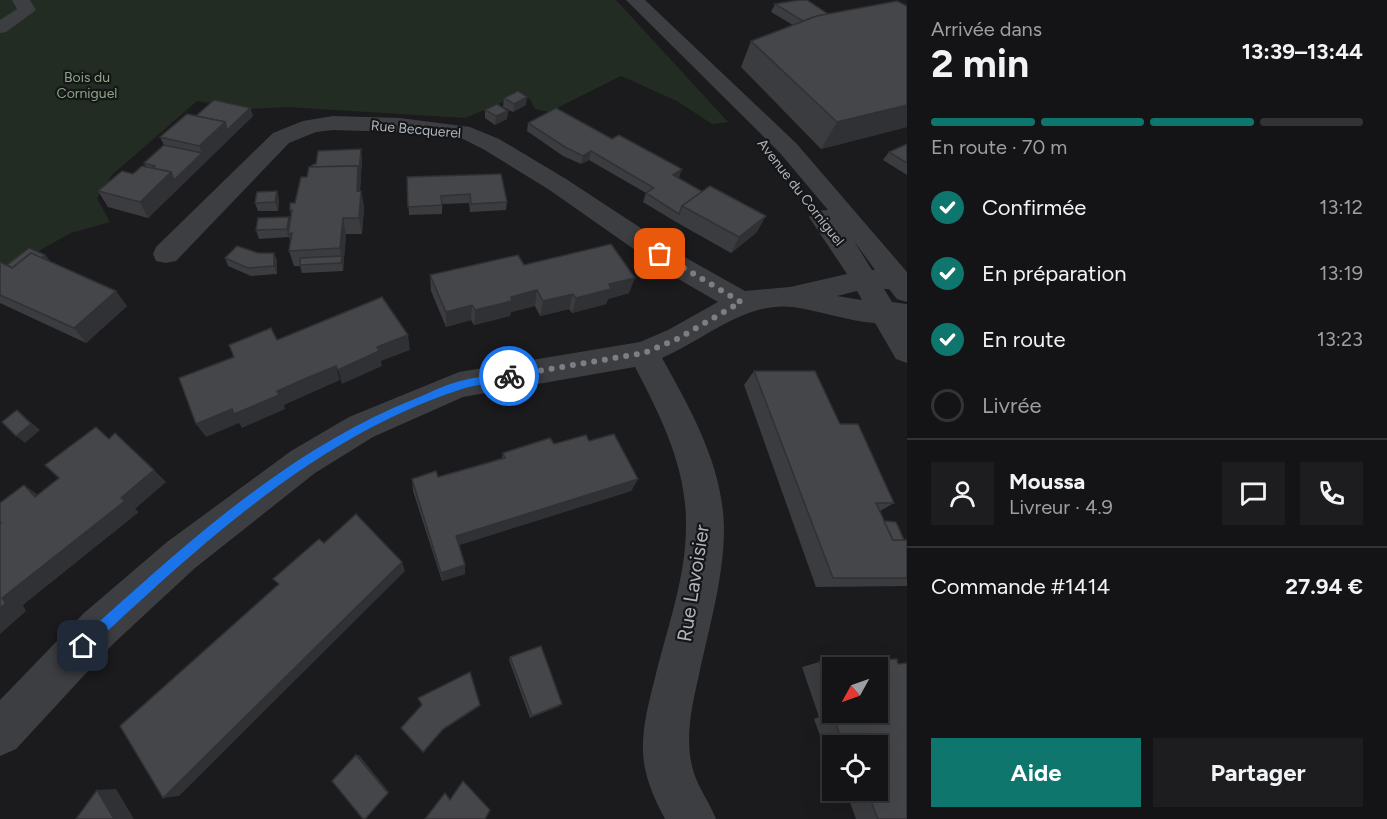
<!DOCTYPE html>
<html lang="fr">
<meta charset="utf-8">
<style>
body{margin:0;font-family:Figtree,sans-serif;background:#1d1d1f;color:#f1f3f6;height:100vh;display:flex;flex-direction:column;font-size:22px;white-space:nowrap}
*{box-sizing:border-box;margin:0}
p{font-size:20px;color:#9d9ea1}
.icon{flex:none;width:33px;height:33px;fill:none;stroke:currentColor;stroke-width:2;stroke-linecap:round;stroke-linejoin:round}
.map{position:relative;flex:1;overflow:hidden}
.sheet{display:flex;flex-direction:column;background:#141416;width:480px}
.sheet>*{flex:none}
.needle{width:39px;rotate:230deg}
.controls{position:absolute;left:822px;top:657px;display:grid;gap:12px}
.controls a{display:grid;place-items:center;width:66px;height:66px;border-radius:0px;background:#141416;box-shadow:0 6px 24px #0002,0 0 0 2px #333335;font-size:30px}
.pin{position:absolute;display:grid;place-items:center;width:51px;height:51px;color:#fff;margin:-26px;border-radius:12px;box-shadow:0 3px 9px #0006}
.courier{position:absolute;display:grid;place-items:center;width:60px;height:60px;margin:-30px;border:4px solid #1a73e8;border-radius:50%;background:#fff;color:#222;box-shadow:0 2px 8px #0007}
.summary em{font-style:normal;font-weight:700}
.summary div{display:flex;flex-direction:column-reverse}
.summary{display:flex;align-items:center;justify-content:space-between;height:102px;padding:0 24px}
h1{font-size:39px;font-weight:700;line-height:45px}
.bar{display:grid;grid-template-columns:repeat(4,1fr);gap:9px 6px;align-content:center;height:72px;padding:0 24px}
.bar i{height:8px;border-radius:4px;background:#333335}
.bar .selected{background:#0f766e}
.bar p{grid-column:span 4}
.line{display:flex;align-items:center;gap:15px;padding:0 24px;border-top:2px solid #333335}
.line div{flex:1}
.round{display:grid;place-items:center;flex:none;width:63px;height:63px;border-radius:0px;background:#1d1d1f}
ol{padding:0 24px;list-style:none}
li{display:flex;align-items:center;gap:18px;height:66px}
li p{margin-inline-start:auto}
li .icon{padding:6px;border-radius:50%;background:#0f766e;color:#fff;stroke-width:4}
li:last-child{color:#9d9ea1}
li i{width:33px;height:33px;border:3px solid #333335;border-radius:50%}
.cta{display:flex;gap:12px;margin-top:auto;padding:12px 24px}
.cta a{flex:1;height:69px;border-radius:0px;background:#0f766e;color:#fff;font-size:24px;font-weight:700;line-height:69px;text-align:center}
.cta a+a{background:#1d1d1f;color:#f1f3f6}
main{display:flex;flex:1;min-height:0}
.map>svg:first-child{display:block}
.green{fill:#232c23}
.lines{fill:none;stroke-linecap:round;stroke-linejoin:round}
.minor{fill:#3c3e42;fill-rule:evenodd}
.wall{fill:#3b3c40;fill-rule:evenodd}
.shaded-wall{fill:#303134}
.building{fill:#45464a;stroke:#303134;stroke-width:1.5}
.route{fill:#1a73e8}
.done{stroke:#7b7f85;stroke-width:6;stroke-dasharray:0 10.8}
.labels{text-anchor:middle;stroke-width:4.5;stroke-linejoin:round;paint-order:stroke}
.far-park-label{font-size:14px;fill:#89a785;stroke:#161618}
.far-street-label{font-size:14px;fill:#aeb5bd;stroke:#161618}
.near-street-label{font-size:20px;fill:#aeb5bd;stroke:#161618}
</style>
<main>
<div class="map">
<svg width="907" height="819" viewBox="0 0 907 819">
<rect width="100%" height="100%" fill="#1b1b1d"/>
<path class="green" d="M0 0H616L728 122 712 124 677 101 621 76 549 112 535 109 530 99 517 96 465 118 287 107 249 109 197 101 112 175 97 198 110 222 71 233 42 249 0 280Z"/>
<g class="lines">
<g class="minor">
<path d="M12 0H30L36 10 6 32 0 33V20L17 9Z"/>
<path d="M626 0H645L796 143 907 272V302L897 299 889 289H884L892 302 907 304V363L896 359 875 323C847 321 821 311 793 307 746 301 704 340 662 358 691 410 723 466 724 528 724 578 709 627 699 675 692 705 685 736 692 766 696 785 709 801 716 819H665C656 802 647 783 644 763 640 735 648 705 655 678 667 628 686 578 686 526 687 468 661 417 635 367L463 397 373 437 315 473 195 568 114 643 16 749 0 756V700L84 613 167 542 291 451 349 417 459 372 640 342 668 330 718 302 668 273 548 189 483 149 463 139 446 136 400 132 333 130 316 132 289 143 176 261 166 263 156 261 153 254 156 247 273 133 303 121 333 116 400 118 470 127 499 139 566 179 688 259 745 291 790 287 847 274 809 217 813 211 828 210 780 153ZM854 241 875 270H872ZM857 291 862 300 837 296Z"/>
</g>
</g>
<g class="wall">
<path d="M775 4 828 14 907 6V127L821 149 741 67 751 41 793 25 771 12Z"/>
<path d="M504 98 526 105 513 112 503 107Z"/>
<path d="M250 108 253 116 148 218 108 207 98 191 146 167 144 163 164 145 160 137 196 116Z"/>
<path d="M485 110 508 111 507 119 495 125 485 118Z"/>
<path d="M528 123 679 178 757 232 731 253 676 222 643 202 646 193 589 160 581 164 563 156 527 131Z"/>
<path d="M907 144V175L883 160 889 152Z"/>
<path d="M362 158 360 191H361L364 207 362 234H346L343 271 302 273 300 266H294L289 251 290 241 289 237 259 239 256 230 290 222 291 215 290 210 295 203 312 167Z"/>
<path d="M407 177 507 202 506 210 470 212 469 203 442 204V214L409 215Z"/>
<path d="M277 191 279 200 278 211H258L255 203Z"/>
<path d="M258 253H274L277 261V274L251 276 228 266 225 258Z"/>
<path d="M45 255 50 262 127 306 86 343 0 303V262L7 265Z"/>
<path d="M524 265 629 293 608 299 606 304 572 313 569 309 540 316 535 306 511 312 510 316 474 325 471 320 446 327 431 291 430 275Z"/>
<path d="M754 371 840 424 894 503 880 511 884 521 904 540H907V586L816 587 744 385Z"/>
<path d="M589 441 638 479 631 491 459 545 465 565V574L442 581 413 491 412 479 438 477 502 458 503 453 554 444Z"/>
<path d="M510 657 560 706 530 718 509 660Z"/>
<path d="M897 659 898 664 907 663V819H856L847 794 841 793 840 790H878V746H832V769L814 719 819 717 802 667 819 662ZM832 668H878V712H832Z"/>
</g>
<g class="shaded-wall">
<path d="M527 97 526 105 513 112 514 104Z"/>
<path d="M907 105V127L821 149 837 122Z"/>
<path d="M250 108 253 116 148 218 140 202 171 172 202 153 199 146 225 122Z"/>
<path d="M508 111 507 119 495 125 496 116Z"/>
<path d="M361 149 362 158 359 207 357 191 358 166Z"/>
<path d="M591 151 589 160 581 164 583 156Z"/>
<path d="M682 169 679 178 673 175Z"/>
<path d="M277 191 279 200 278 211 275 202Z"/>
<path d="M361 191 364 207 362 234 359 218Z"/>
<path d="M766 216 757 232 731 253 739 237Z"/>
<path d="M289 217 291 225 293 249 287 229Z"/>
<path d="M343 218 346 234 343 271 340 248Z"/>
<path d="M274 253 277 261V274L274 266Z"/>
<path d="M45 255 52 263 18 275Z"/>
<path d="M635 278 629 293 608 299 606 304 572 313 576 298 609 284Z"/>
<path d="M537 290 535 306 511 312 510 316 474 325 475 310 511 297Z"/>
<path d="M116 291 127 306 86 343 74 328Z"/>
<path d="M573 294 569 309 540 316 543 301Z"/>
<path d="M472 305 471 320 446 327V312Z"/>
<path d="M408 335 410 350 381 361 382 366 342 384 338 370 377 347Z"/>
<path d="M336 366 340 380 284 405 285 409 242 428 239 423 206 437 196 424 277 391Z"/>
<path d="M17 410 40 430 25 443 16 436Z"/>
<path d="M154 470 166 482 135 509 139 512 23 605 26 611 0 634V608L2 598Z"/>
<path d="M638 479 631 491 456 546V536Z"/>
<path d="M24 485 41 497H35Z"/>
<path d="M402 562 405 571 179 796 163 798Z"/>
<path d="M465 565V574L442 581 441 573Z"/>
<path d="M480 705 479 707 443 730 424 752H423L443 729Z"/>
<path d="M356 755H359L389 792 366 819H365Z"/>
<path d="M116 789 134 819H114L97 790Z"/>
</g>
<g class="building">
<path d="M799 0H807L828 14 817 16 803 21 775 4Z"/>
<path d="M897 1 907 6V105L837 122 751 41 817 16Z"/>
<path d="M518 91 527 97 514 104 504 98Z"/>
<path d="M214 100 250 108 227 130 225 122 196 116Z"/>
<path d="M497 104 508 111 496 116 485 110Z"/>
<path d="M556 108 612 139 619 135 682 169 673 175 703 192 682 206 679 214 646 193 654 188 591 151 583 156 565 147 528 123Z"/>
<path d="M187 114 225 122 199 146 160 137Z"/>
<path d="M907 144V163L889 152Z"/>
<path d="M164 145 202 153 174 180 171 172 152 168 155 166 144 163Z"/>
<path d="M361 149 359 174 358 166 312 167V165L316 164 318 151Z"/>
<path d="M142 166 171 172 140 202 98 191 122 171 133 174Z"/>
<path d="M358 166 357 191H361L359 218H343L340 248 289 251 292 233 288 234 292 210H290V203H295L301 177H307L309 167Z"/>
<path d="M501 174 507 202 471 204 470 194 441 196 442 205 408 207 407 177Z"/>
<path d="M710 186 766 216 739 237 682 206Z"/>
<path d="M277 191 275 202 255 203 257 192Z"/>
<path d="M289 217 287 229 256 230 258 218Z"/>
<path d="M611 244 635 278 609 284 611 289 576 298 573 294 543 301 537 290 511 297 512 301 475 310 472 305 446 312 430 275 518 255 524 265Z"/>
<path d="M237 246 258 253H274V266L248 268 225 258Z"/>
<path d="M29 248 45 255 41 258 31 253 12 268 7 265Z"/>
<path d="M31 253 116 291 74 328 0 295V262L12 268Z"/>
<path d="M342 256 341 263 300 265V258Z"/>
<path d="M382 297 408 335 377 347 379 351 338 370 336 366 309 377 277 391 279 395 234 414 232 409 196 424 179 378 234 357 229 345 271 328 277 340Z"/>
<path d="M754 371H815L840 424H858L894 503H876L893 540H907V578H833Z"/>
<path d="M17 410 31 424 16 436 2 422Z"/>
<path d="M96 427 109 439 115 433 154 470 121 498 125 501 2 598 6 603 0 608V524L1 523 0 521V503L24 485 35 497 59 478 45 465Z"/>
<path d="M614 434 638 479 456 536 465 565 441 573 412 479 436 471 438 477 505 458 503 453 550 438 554 444 586 435 589 441Z"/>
<path d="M356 514 402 562 163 798 120 726 279 584 273 579 319 539 324 543Z"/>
<path d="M884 521 896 522 904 540H893Z"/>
<path d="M541 646 562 704 532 716 510 657Z"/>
<path d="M897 659 898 664 907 663V819H878L869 796 863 794 861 790H878V746H844L833 716 839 715 838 712H878V668H832V698L819 662Z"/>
<path d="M470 672 480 705 443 729 423 752 401 728 422 705 418 698Z"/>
<path d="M356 755 388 793 365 819H363L332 781Z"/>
<path d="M463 781 490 810 485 819H425L445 793 450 800Z"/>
<path d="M97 790 114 819H76Z"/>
</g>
<path class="route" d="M509 372 514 376 513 379C495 384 476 384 459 390 313 438 197 548 87 650H78V641C181 548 287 449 417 398 431 392 445 385 460 381 476 377 493 375 509 372Z"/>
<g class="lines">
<path class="done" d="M509 376 644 353 679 338 741 302 660 254"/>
</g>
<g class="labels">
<g class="far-park-label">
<text x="87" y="82">Bois du<tspan x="87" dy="16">Corniguel</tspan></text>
</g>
<g class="far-street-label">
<text transform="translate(416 129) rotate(5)" y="5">Rue Becquerel</text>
<text transform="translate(801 192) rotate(52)" y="5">Avenue du Corniguel</text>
</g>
<g class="near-street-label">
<text transform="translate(693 583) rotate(-81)" y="7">Rue Lavoisier</text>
</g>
</g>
</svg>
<div class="controls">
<a><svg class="needle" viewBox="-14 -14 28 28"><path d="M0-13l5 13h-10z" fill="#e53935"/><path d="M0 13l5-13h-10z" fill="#9d9ea1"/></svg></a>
<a><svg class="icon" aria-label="locate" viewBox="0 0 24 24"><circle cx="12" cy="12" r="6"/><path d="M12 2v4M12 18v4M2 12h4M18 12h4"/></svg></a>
</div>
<div class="pin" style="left:660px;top:254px;background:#ea580c"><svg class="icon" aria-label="bag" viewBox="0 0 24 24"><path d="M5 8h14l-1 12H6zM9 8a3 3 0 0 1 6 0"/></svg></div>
<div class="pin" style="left:83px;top:646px;background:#1f2937"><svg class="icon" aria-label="home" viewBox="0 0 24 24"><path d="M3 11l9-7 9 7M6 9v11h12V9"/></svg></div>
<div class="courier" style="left:509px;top:376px"><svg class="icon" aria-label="bike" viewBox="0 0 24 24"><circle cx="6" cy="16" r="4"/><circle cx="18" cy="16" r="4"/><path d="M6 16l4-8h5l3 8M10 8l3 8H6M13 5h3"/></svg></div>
</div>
<section class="sheet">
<div class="summary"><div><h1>2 min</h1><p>Arrivée dans</p></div><em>13:39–13:44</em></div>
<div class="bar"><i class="selected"></i><i class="selected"></i><i class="selected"></i><i></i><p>En route · 70 m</p></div>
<ol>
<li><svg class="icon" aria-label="check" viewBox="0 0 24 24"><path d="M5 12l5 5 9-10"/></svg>Confirmée<p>13:12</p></li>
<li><svg class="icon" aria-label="check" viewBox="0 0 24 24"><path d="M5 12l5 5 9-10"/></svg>En préparation<p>13:19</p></li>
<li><svg class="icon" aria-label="check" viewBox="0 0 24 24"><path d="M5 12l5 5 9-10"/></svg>En route<p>13:23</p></li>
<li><i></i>Livrée</li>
</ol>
<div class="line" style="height:108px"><a class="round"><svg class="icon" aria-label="person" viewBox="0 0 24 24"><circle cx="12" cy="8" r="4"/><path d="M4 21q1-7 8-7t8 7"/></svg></a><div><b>Moussa</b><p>Livreur · 4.9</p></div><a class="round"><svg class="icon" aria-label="chat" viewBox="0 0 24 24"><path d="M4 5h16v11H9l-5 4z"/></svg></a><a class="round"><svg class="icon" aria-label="phone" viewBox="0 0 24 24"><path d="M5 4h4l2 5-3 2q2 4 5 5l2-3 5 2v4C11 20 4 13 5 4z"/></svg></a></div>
<div class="line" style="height:78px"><div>Commande #1414</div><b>27.94 €</b></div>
<div class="cta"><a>Aide</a><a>Partager</a></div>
</section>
</main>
